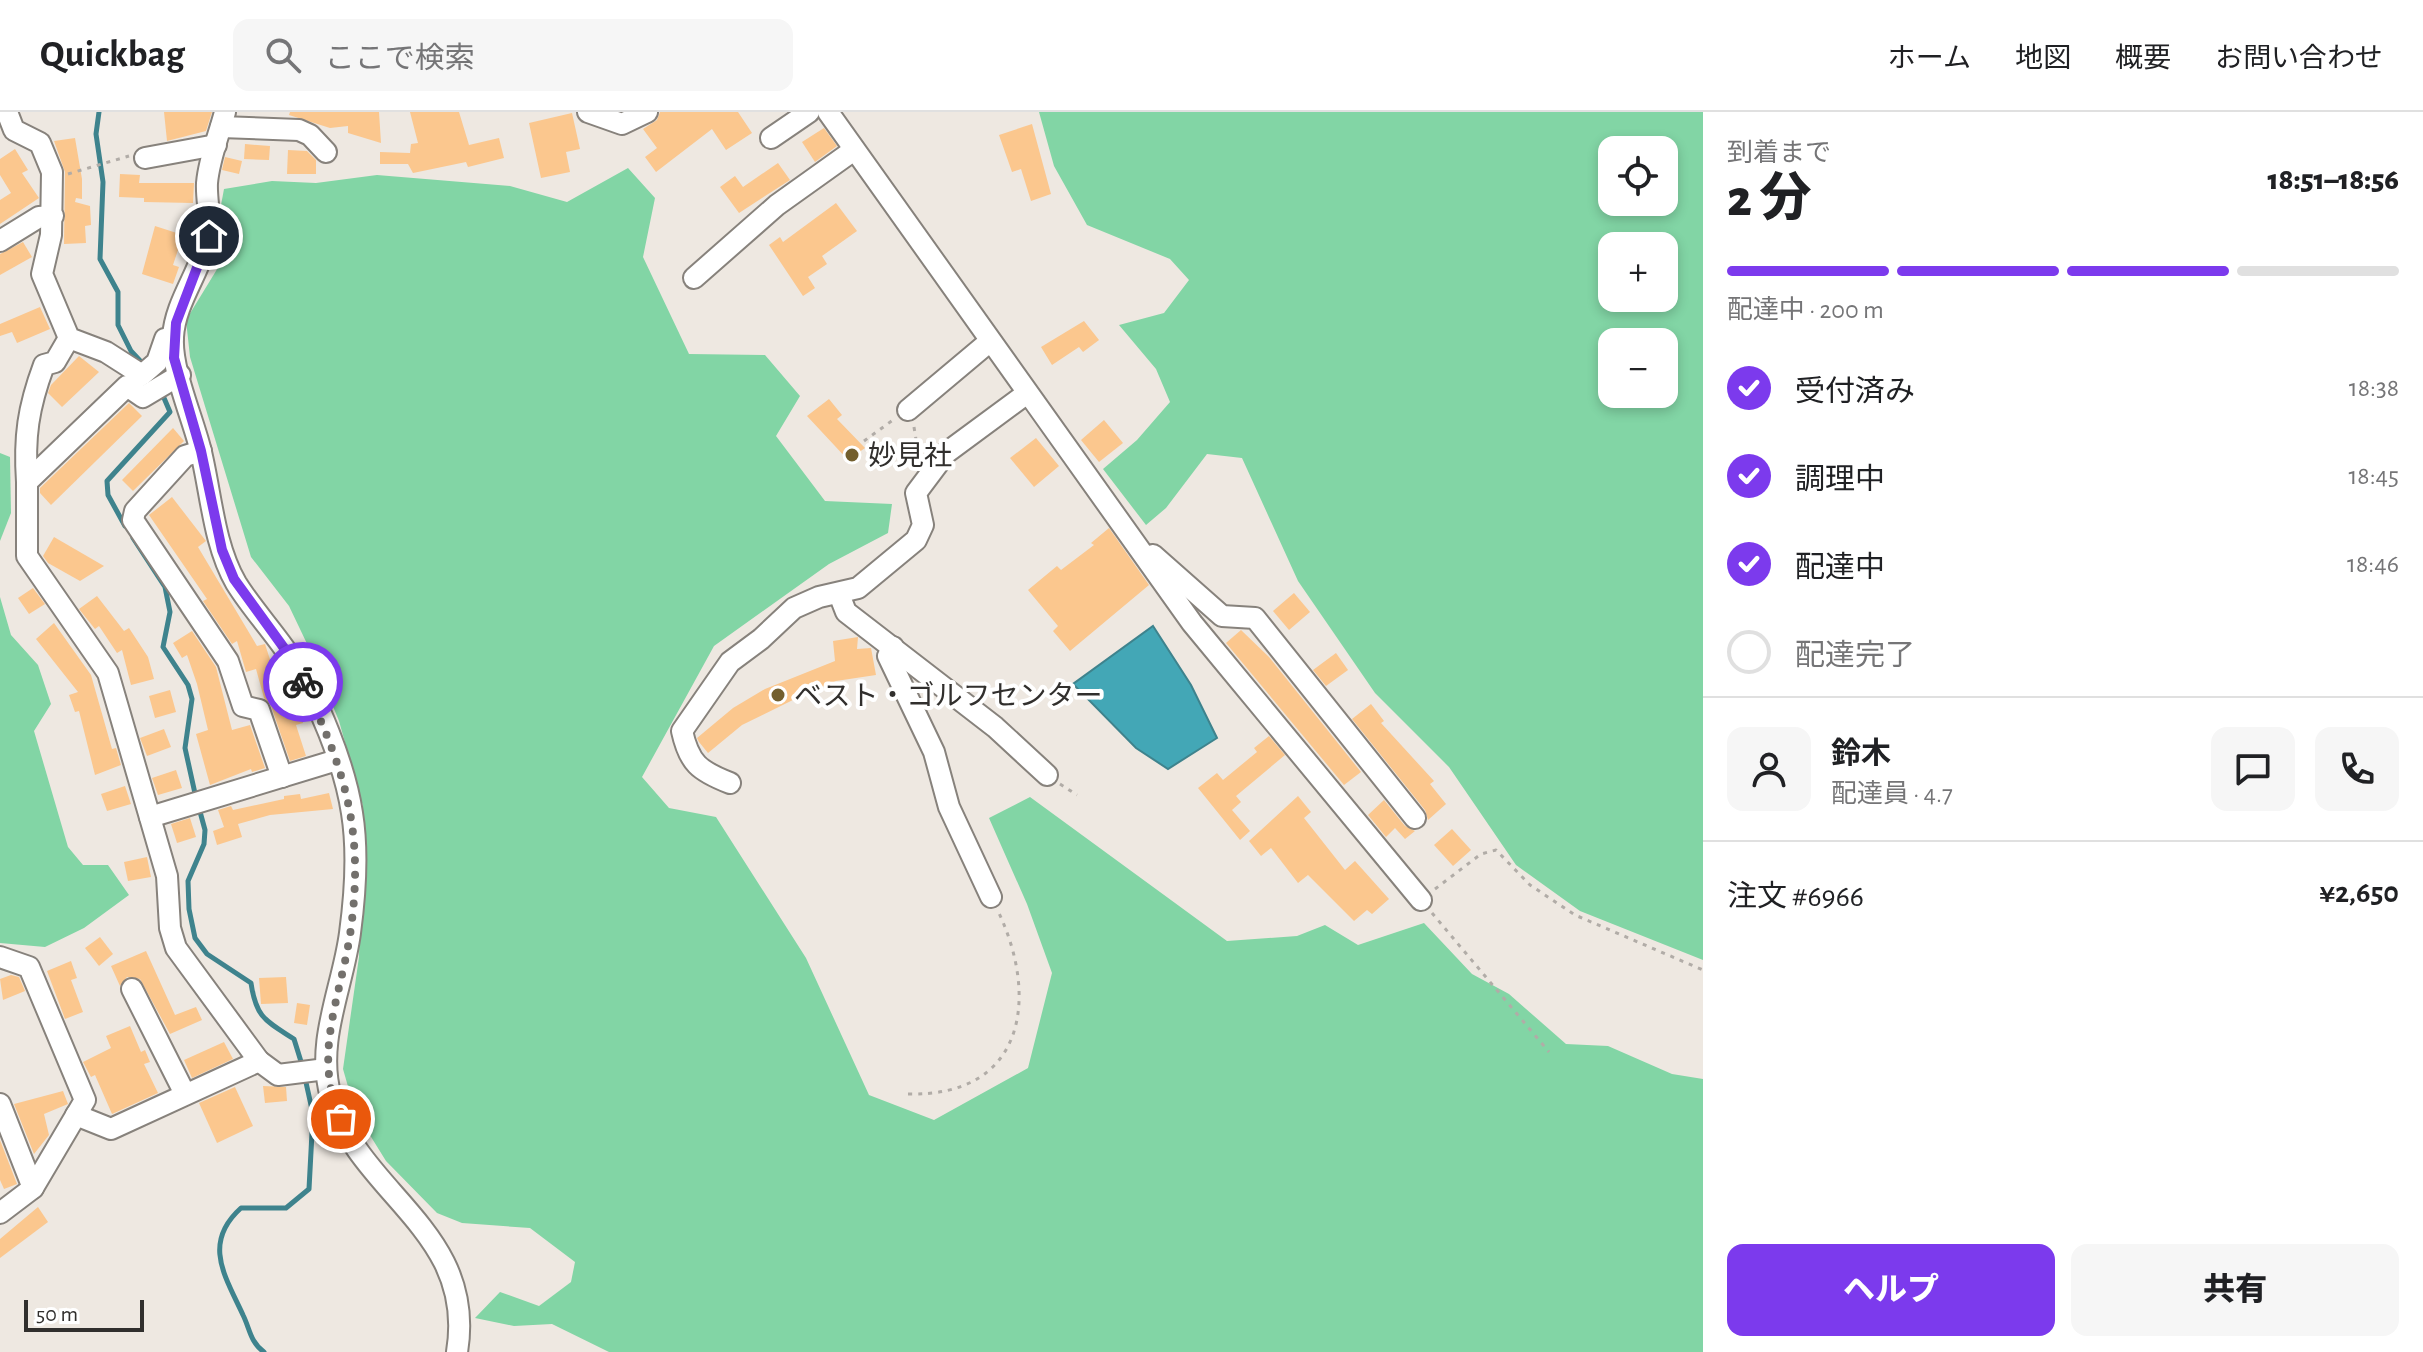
<!DOCTYPE html>
<html lang="ja">
<meta charset="utf-8">
<style>
body{margin:0;font-family:"Alegreya Sans","Noto Sans JP",sans-serif;background:#f6f6f6;color:#202124;height:100vh;display:flex;flex-direction:column;font-size:30px;white-space:nowrap}
*{box-sizing:border-box;margin:0}
p{font-size:26px;color:#757577}
.icon{flex:none;width:44px;height:44px;fill:none;stroke:currentColor;stroke-width:2;stroke-linecap:round;stroke-linejoin:round}
.map{position:relative;flex:1;overflow:hidden}
.drawer{display:flex;flex-direction:column;background:#fff;width:720px}
.drawer>*{flex:none}
.fabs{position:absolute;left:1598px;top:24px;display:grid;gap:16px}
.fabs a{display:grid;place-items:center;width:80px;height:80px;border-radius:16px;background:#fff;box-shadow:0 4px 12px #0003;font-size:40px}
.scale{position:absolute;left:24px;bottom:20px;width:120px;box-sizing:border-box;padding-left:8px;border:4px solid #312f2d;border-top:0;font-size:22px;line-height:28px;white-space:nowrap;color:#312f2d;-webkit-text-stroke:6px #fff;paint-order:stroke}
.pin{position:absolute;display:grid;place-items:center;width:68px;height:68px;color:#fff;margin:-34px;border:4px solid #fff;border-radius:50%;box-shadow:0 2px 8px #0007}
.courier{position:absolute;display:grid;place-items:center;width:80px;height:80px;margin:-40px;border:6px solid #7c3aed;border-radius:50%;background:#fff;color:#222;box-shadow:0 2px 10px #0007}
.headline em{font-style:normal;font-weight:800}
.headline div{display:flex;flex-direction:column-reverse}
.headline{display:flex;align-items:center;justify-content:space-between;height:136px;padding:0 24px}
h1{font-size:52px;font-weight:800;line-height:60px}
.bar{display:grid;grid-template-columns:repeat(4,1fr);gap:12px 8px;align-content:center;height:96px;padding:0 24px}
.bar i{height:10px;border-radius:6px;background:#e0e0e0}
.bar .active{background:#7c3aed}
.bar p{grid-column:span 4}
.line{display:flex;align-items:center;gap:20px;padding:0 24px;border-top:2px solid #e0e0e0}
.line div{flex:1}
.round{display:grid;place-items:center;flex:none;width:84px;height:84px;border-radius:16px;background:#f6f6f6}
ol{padding:0 24px;list-style:none}
li{display:flex;align-items:center;gap:24px;height:88px}
li p{margin-inline-start:auto}
li .icon{padding:8px;border-radius:50%;background:#7c3aed;color:#fff;stroke-width:4}
li:last-child{color:#757577}
li i{width:44px;height:44px;border:4px solid #e0e0e0;border-radius:50%}
.action{display:flex;gap:16px;margin-top:auto;padding:16px 24px}
.action a{flex:1;height:92px;border-radius:16px;background:#7c3aed;color:#fff;font-size:32px;font-weight:800;line-height:92px;text-align:center}
.action a+a{background:#f6f6f6;color:#202124}
header{display:flex;align-items:center;gap:48px;box-sizing:border-box;height:112px;padding:0 40px;background:#fff;border-bottom:2px solid #e0e0e0}
header strong{font-size:38px}
nav{display:flex;gap:44px;margin-inline-start:auto;font-size:28px}
.search{width:560px;height:72px;background:#f6f6f6;display:flex;align-items:center;gap:20px;box-sizing:border-box;padding:0 28px;border-radius:16px;color:#757577;font-size:30px}
main{display:flex;flex:1;min-height:0}
.map>svg:first-child{display:block}
.green{fill:#82d5a5;fill-rule:evenodd}
.water{fill:#43a7b6;stroke:#3e838d;stroke-width:2}
.lines{fill:none;stroke-linecap:round;stroke-linejoin:round}
.stream{stroke:#3e838d;stroke-width:5}
.building{fill:#fbc78e}
.minor-casing{stroke:#87827c;stroke-width:24}
.path{stroke:#b1aca7;stroke-width:3;stroke-dasharray:4 6;stroke-linecap:butt}
.minor{stroke:#fff;stroke-width:20}
.done{stroke:#73706c;stroke-width:8;stroke-dasharray:0 14.4}
.route{stroke:#7c3aed;stroke-width:10}
.poi-dot{fill:#735f2e;stroke:#fff;stroke-width:3}
.labels{text-anchor:middle;stroke-width:8;stroke-linejoin:round;paint-order:stroke}
.poi-label{font-size:28px;fill:#312f2d;stroke:#fff;text-anchor:start}
</style>
<header>
<strong>Quickbag</strong>
<div class="search"><svg class="icon" aria-label="search" viewBox="0 0 24 24"><circle cx="10" cy="10" r="6"/><path d="M15 15l6 6"/></svg>ここで検索</div>
<nav><a>ホーム</a><a>地図</a><a>概要</a><a>お問い合わせ</a></nav>
</header>
<main>
<div class="map">
<svg width="1703" height="1240" viewBox="0 0 1703 1240">
<rect width="100%" height="100%" fill="#eee8e1"/>
<g class="green">
<path d="M1039 0H1703V848L1580 799 1516 753 1449 655 1375 581 1298 469 1242 346 1207 342 1166 396 1146 413 1103 357 1137 328 1170 290 1156 257 1119 213 1164 201 1189 168 1170 147 1087 113 1054 54ZM1664 38V90H1612V38ZM1664 134V186H1612V134ZM1664 230V282H1612V230Z"/>
<path d="M628 56 655 86 643 145 689 242 765 243 800 284 776 324 825 389 892 392 888 421 829 452 714 534 642 665 669 696 716 705 806 846 869 983 934 1008 1028 956 1052 861 1027 792 989 706 1030 685 1227 829 1297 824 1325 813 1358 833 1424 811 1472 862 1509 882 1566 932 1608 934 1672 962 1703 967V1240H609L552 1212 514 1214 475 1206 500 1180 539 1194 571 1170 575 1150 530 1116 462 1111 437 1101 386 1049 355 999 343 957 359 845 363 694 339 609 310 538 289 494 251 445 190 245 186 208 219 154 216 120 224 77 272 69 316 71 377 63 510 74 567 90Z"/>
<path d="M0 341 10 345 11 401 0 429Z"/>
<path d="M0 485 11 523 38 553 51 592 34 619 68 735 83 753H108L129 783 84 816 45 835 0 831Z"/>
</g>
<path class="water" d="M1153 514 1191 573 1217 626 1168 657 1136 636 1073 572Z"/>
<g class="lines">
<g class="stream">
<path d="M99 0 96 22 103 70 100 147 118 180V213L131 239 145 254"/>
<path d="M125 414 108 383 107 369 170 300 161 279"/>
<path d="M133 426 165 475 170 500 163 535 188 573 192 587 185 636 196 686"/>
<path d="M199 696 205 718 204 732 188 769 189 797 195 826 207 842 251 871C256 906 266 909 294 927L303 956"/>
<path d="M264 1240C250 1230 250 1217 243 1203 225 1164 202 1131 241 1096H286L309 1077 313 1002 305 966"/>
</g>
</g>
<g class="building">
<path d="M164 0H212L206 19 167 29Z"/>
<path d="M290 0H379L381 31 348 21V14L330 16 289 3Z"/>
<path d="M410 0H459L469 33 499 26 504 46 468 55 466 50 413 61 408 52H380V40L410 41 411 32 418 31Z"/>
<path d="M660 0H738L752 21 726 38 712 17 656 60 645 45 657 36 643 17 657 8Z"/>
<path d="M572 1 580 37 566 40 570 60 541 66 529 11Z"/>
<path d="M1032 12 1051 82 1031 89 1021 57 1012 60 999 23Z"/>
<path d="M824 16 837 34 815 50 802 30Z"/>
<path d="M75 26 82 67V87L76 86 75 90 90 94 91 113 85 114 86 131 64 132 65 60 54 29Z"/>
<path d="M245 32 270 34 269 48 244 47Z"/>
<path d="M15 37 28 58 22 61 39 86 0 112V88L11 81 0 63V47Z"/>
<path d="M288 38 307 39 316 48V62H287Z"/>
<path d="M225 45 242 49 239 62 222 58Z"/>
<path d="M778 51 790 68 739 101 720 75 735 64 743 75Z"/>
<path d="M120 62 140 63 139 71H194L193 91 144 90V86L119 85Z"/>
<path d="M836 91 857 119 822 144 827 152 808 165 815 176 803 184 769 133 780 125 783 130Z"/>
<path d="M155 114 183 123 173 153 179 155 173 172 142 162Z"/>
<path d="M23 130 32 145 0 163V142Z"/>
<path d="M40 195 50 217 17 231 12 220 0 224V212Z"/>
<path d="M1084 209 1099 228 1083 240 1079 235 1052 253 1041 235Z"/>
<path d="M79 244 99 260 62 295 48 281 51 273Z"/>
<path d="M829 287 842 303 837 307 865 336 848 348 807 304Z"/>
<path d="M129 291 142 304 51 393 40 381V376Z"/>
<path d="M1104 308 1123 331 1099 350 1081 328Z"/>
<path d="M173 316 184 329 133 379 122 368Z"/>
<path d="M1036 326 1059 354 1034 375 1010 346Z"/>
<path d="M172 385 206 429 198 435 257 534 265 532 274 560 283 557 287 564 293 590 298 589 303 611 296 613 306 644 290 649 271 594 264 586 256 557 246 560 237 529 232 532 203 489 207 487 149 403Z"/>
<path d="M1109 416 1149 473 1070 539 1053 519 1058 514 1028 478 1057 454 1061 458 1094 433 1091 431Z"/>
<path d="M54 425 104 454 80 469 48 451 43 444Z"/>
<path d="M33 476 45 492 29 502 18 486Z"/>
<path d="M1294 481 1310 500 1289 518 1273 499Z"/>
<path d="M97 484 124 519 129 516 148 545 154 567 131 573 122 538 117 541 99 514 95 517 79 497Z"/>
<path d="M54 511 91 563 112 637 116 636 121 653 95 663 79 599 75 600 69 583 78 580 36 527Z"/>
<path d="M1241 518 1269 545 1361 660 1344 673 1226 531Z"/>
<path d="M192 519 216 555 232 618 250 613 265 656 252 660 251 657 210 673 196 622 208 618 197 572 187 543 182 546 173 531Z"/>
<path d="M858 525 857 537 871 536 876 563 836 569 801 584 742 613 708 641 699 630 697 626 733 596 765 577 835 549 833 529Z"/>
<path d="M1336 541 1348 558 1326 574 1313 558Z"/>
<path d="M170 578 176 600 155 606 149 584Z"/>
<path d="M1371 592 1384 609 1381 611 1434 669 1430 672 1446 692 1428 708 1425 698 1352 607Z"/>
<path d="M164 617 171 635 147 644 140 626Z"/>
<path d="M1269 624 1285 643 1236 684 1241 690 1232 698 1250 719 1240 728 1198 676 1217 661 1223 668 1257 640 1254 636Z"/>
<path d="M176 658 182 676 158 683 152 666Z"/>
<path d="M125 674 131 692 107 699 101 682Z"/>
<path d="M329 681 333 697 270 703 238 712 242 725 217 733 213 719 224 715 218 698 231 694 233 698 284 687V684L300 682 301 687Z"/>
<path d="M1298 684 1311 700 1304 706 1345 758 1355 749 1389 787 1372 802 1367 798 1354 809 1308 763 1298 771 1271 736 1261 744 1249 729Z"/>
<path d="M1384 688 1405 714 1415 719 1405 727 1395 716 1386 725 1368 703Z"/>
<path d="M190 706 196 725 177 731 171 712Z"/>
<path d="M1452 717 1471 738 1453 754 1434 733Z"/>
<path d="M147 745 151 765 128 769 124 750Z"/>
<path d="M100 825 113 842 99 854 85 836Z"/>
<path d="M146 839 175 903 196 895 202 908 170 922 140 867 127 865 120 874 111 854Z"/>
<path d="M71 849 77 866 71 868 83 900 65 907 47 859Z"/>
<path d="M11 863 19 865 25 879 3 888 0 867Z"/>
<path d="M286 865 288 891 261 892 259 866Z"/>
<path d="M297 891 310 893 307 913 294 911Z"/>
<path d="M130 914 141 940 145 938 150 950 144 952 158 981 112 1002 95 963 91 965 83 950 111 936 106 924Z"/>
<path d="M224 930 233 947 192 966 184 948Z"/>
<path d="M263 974 286 975 287 989 265 991Z"/>
<path d="M235 975 253 1014 217 1031 199 991Z"/>
<path d="M63 979 68 992 44 1002 49 1023 34 1042 14 992Z"/>
<path d="M0 1028 17 1072 4 1077 0 1068Z"/>
<path d="M38 1095 48 1110 0 1146V1127Z"/>
</g>
<g class="lines">
<defs>
<g id="minor">
<path d="M7 0 14 18 40 31 52 60 51 123 42 162 69 226 106 240 142 263 157 250 165 227 173 226"/>
<path d="M225 0C219 23 209 47 207 71 206 89 212 108 208 125 201 159 175 190 173 225 171 257 192 304 200 336 211 379 213 431 236 471 252 497 274 520 291 546 318 586 345 654 352 701 358 738 355 784 350 821 343 875 315 930 331 985 360 1083 477 1119 457 1240"/>
<path d="M588 0 622 12 647 0"/>
<path d="M828 0 1192 511 1421 788"/>
<path d="M221 15 299 18 310 23 326 40"/>
<path d="M771 26 809 0"/>
<path d="M145 46 216 33"/>
<path d="M0 129 39 105 53 104"/>
<path d="M694 166 777 93 854 38"/>
<path d="M180 263 143 285 127 274 27 370V444L108 561 167 764 170 816 176 836 259 949"/>
<path d="M908 298 989 230"/>
<path d="M201 339 185 344 135 399 133 408 228 549 243 594 259 598 282 665"/>
<path d="M27 370C24 325 28 296 44 253L55 250 69 226"/>
<path d="M1153 443 1222 504 1255 506 1415 706"/>
<path d="M839 482 846 500 995 615 1047 663"/>
<path d="M893 535 888 544 934 640 949 695 991 785"/>
<path d="M730 671C699 659 689 651 682 619L730 550 761 527 794 496 819 485 858 476 916 428 923 413 916 381 946 341 1026 282"/>
<path d="M150 705 337 648"/>
<path d="M0 845 29 855 85 988 33 1076 0 1101"/>
<path d="M132 877 185 982"/>
<path d="M0 992 33 1076"/>
<path d="M76 1003 111 1017 259 949 278 963 326 957"/>
</g>
</defs>
<use href="#minor" class="minor-casing"/>
<g class="path">
<path d="M68 62 129 44"/>
<path d="M914 315 919 346"/>
<path d="M864 329 893 308"/>
<path d="M1060 672 1077 683"/>
<path d="M1435 777 1481 742 1496 738 1530 773 1575 803 1703 858"/>
<path d="M1432 801 1549 940"/>
<path d="M908 982C1024 985 1040 887 998 799"/>
</g>
<use href="#minor" class="minor"/>
</g>
<g class="lines">
<path class="done" d="M303 570C346 660 365 721 350 823 340 887 312 944 341 1007"/>
<path class="route" d="M209 124 176 211 174 246 201 339 222 438 234 467 292 547 303 570"/>
</g>
<g class="poi-dot">
<circle cx="852" cy="343" r="8"/>
<circle cx="778" cy="583" r="8"/>
</g>
<g class="labels">
<g class="poi-label">
<text x="868" y="353">妙見社</text>
<text x="794" y="593">ベスト・ゴルフセンター</text>
</g>
</g>
</svg>
<div class="fabs">
<a><svg class="icon" aria-label="locate" viewBox="0 0 24 24"><circle cx="12" cy="12" r="6"/><path d="M12 2v4M12 18v4M2 12h4M18 12h4"/></svg></a>
<a>+</a>
<a>−</a>
</div>
<div class="scale">50 m</div>
<div class="pin" style="left:341px;top:1007px;background:#ea580c"><svg class="icon" aria-label="bag" viewBox="0 0 24 24"><path d="M5 8h14l-1 12H6zM9 8a3 3 0 0 1 6 0"/></svg></div>
<div class="pin" style="left:209px;top:124px;background:#1f2937"><svg class="icon" aria-label="home" viewBox="0 0 24 24"><path d="M3 11l9-7 9 7M6 9v11h12V9"/></svg></div>
<div class="courier" style="left:303px;top:570px"><svg class="icon" aria-label="bike" viewBox="0 0 24 24"><circle cx="6" cy="16" r="4"/><circle cx="18" cy="16" r="4"/><path d="M6 16l4-8h5l3 8M10 8l3 8H6M13 5h3"/></svg></div>
</div>
<section class="drawer">
<div class="headline"><div><h1>2 分</h1><p>到着まで</p></div><em>18:51–18:56</em></div>
<div class="bar"><i class="active"></i><i class="active"></i><i class="active"></i><i></i><p>配達中 · 200 m</p></div>
<ol>
<li><svg class="icon" aria-label="check" viewBox="0 0 24 24"><path d="M5 12l5 5 9-10"/></svg>受付済み<p>18:38</p></li>
<li><svg class="icon" aria-label="check" viewBox="0 0 24 24"><path d="M5 12l5 5 9-10"/></svg>調理中<p>18:45</p></li>
<li><svg class="icon" aria-label="check" viewBox="0 0 24 24"><path d="M5 12l5 5 9-10"/></svg>配達中<p>18:46</p></li>
<li><i></i>配達完了</li>
</ol>
<div class="line" style="height:144px"><a class="round"><svg class="icon" aria-label="person" viewBox="0 0 24 24"><circle cx="12" cy="8" r="4"/><path d="M4 21q1-7 8-7t8 7"/></svg></a><div><b>鈴木</b><p>配達員 · 4.7</p></div><a class="round"><svg class="icon" aria-label="chat" viewBox="0 0 24 24"><path d="M4 5h16v11H9l-5 4z"/></svg></a><a class="round"><svg class="icon" aria-label="phone" viewBox="0 0 24 24"><path d="M5 4h4l2 5-3 2q2 4 5 5l2-3 5 2v4C11 20 4 13 5 4z"/></svg></a></div>
<div class="line" style="height:104px"><div>注文 #6966</div><b>¥2,650</b></div>
<div class="action"><a>ヘルプ</a><a>共有</a></div>
</section>
</main>
